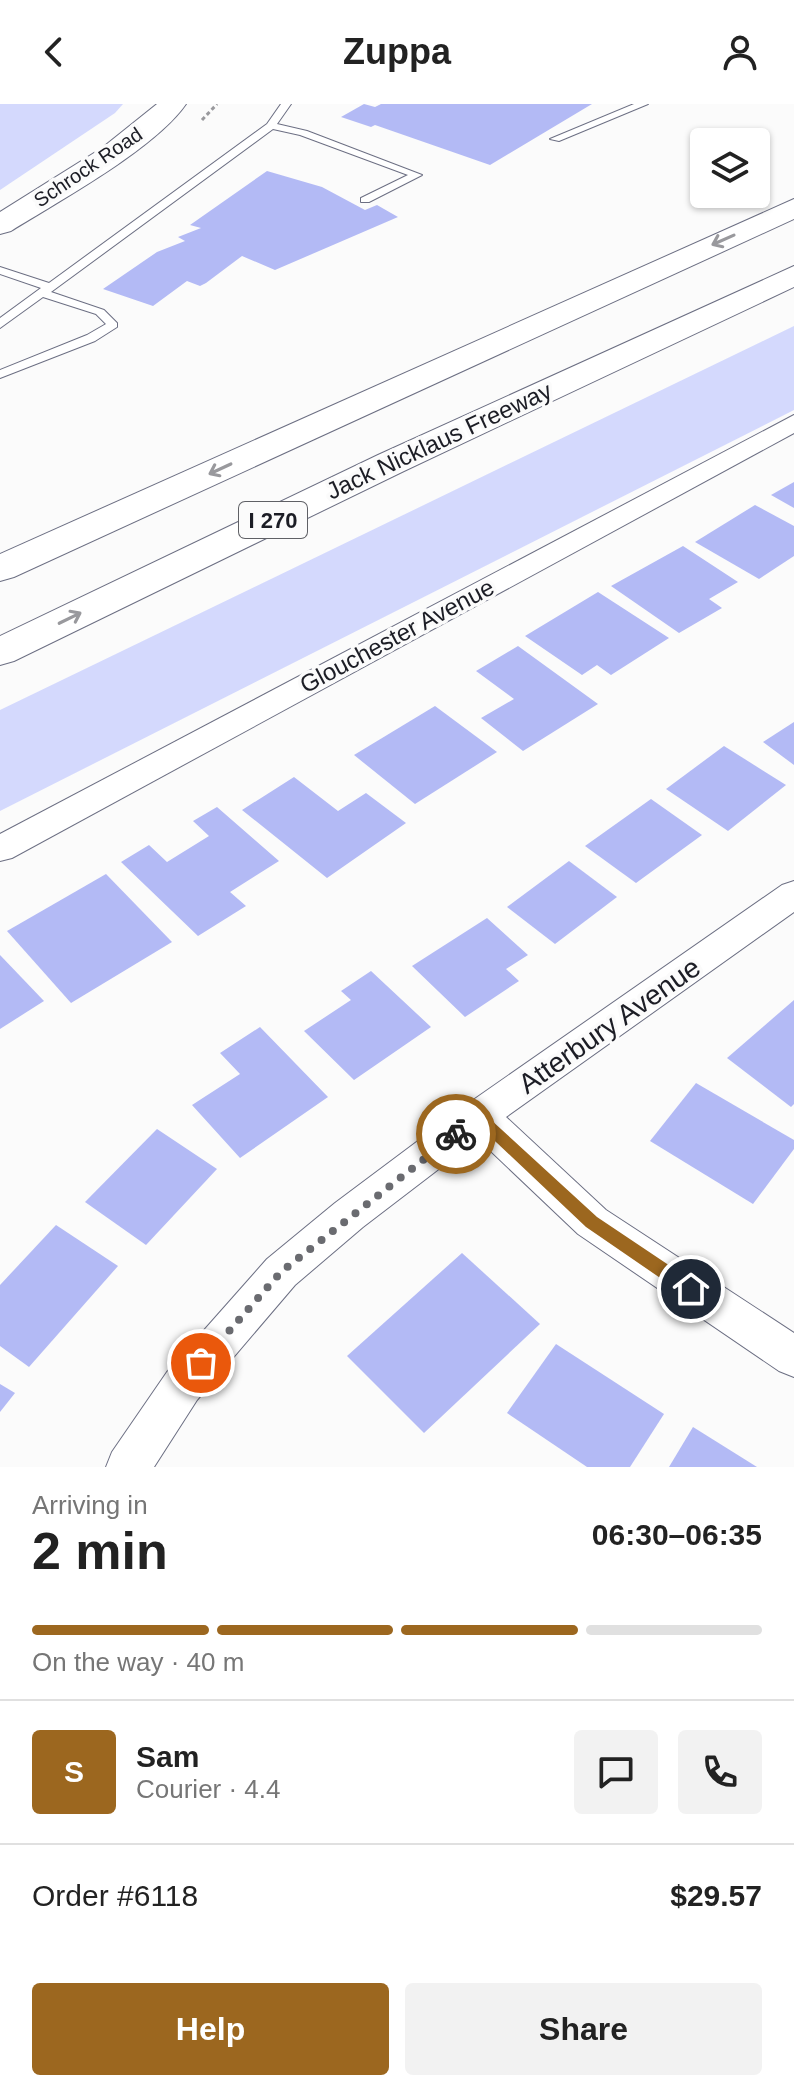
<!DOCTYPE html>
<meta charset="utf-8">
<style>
body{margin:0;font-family:Helvetica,sans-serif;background:#f2f2f2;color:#222;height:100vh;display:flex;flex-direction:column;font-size:30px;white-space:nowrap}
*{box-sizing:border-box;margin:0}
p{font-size:26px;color:#767676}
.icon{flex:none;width:44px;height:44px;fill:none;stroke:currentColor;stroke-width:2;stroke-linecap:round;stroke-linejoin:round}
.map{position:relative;height:1363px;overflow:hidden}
.panel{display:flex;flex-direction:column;background:#fff;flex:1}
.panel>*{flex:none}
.buttons{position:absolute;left:690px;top:24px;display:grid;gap:16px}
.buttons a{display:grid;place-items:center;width:80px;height:80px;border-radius:8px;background:#fff;box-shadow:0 2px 6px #0004;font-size:40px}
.pin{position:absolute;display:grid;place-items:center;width:68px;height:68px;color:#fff;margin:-34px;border:4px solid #fff;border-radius:50%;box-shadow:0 2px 8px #0007}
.courier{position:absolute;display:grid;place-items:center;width:80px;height:80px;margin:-40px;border:6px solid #9c671f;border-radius:50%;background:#fff;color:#222;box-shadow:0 2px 10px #0007}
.overview em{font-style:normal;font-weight:700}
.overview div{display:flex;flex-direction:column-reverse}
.overview{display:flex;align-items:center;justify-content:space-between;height:136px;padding:0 32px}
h1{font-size:52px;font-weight:700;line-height:60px}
.bar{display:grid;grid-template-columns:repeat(4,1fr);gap:12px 8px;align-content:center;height:96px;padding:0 32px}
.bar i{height:10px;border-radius:6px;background:#e0e0e0}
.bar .selected{background:#9c671f}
.bar p{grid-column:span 4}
.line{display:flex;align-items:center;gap:20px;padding:0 32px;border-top:2px solid #e0e0e0}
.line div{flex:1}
.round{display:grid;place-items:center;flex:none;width:84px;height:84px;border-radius:8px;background:#f2f2f2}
.action{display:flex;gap:16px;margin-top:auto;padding:16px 32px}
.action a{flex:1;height:92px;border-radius:8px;background:#9c671f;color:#fff;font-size:32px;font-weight:700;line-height:92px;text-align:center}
.action a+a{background:#f2f2f2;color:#222}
header{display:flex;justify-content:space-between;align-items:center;height:104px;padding:0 32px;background:#fff;font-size:36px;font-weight:700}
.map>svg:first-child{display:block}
.green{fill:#d4d9fd}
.building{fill:#b3baf5}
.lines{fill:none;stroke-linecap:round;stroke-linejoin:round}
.service-casing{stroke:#6c6f83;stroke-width:2}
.minor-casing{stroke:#6c6f83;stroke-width:2}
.secondary-casing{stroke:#6c6f83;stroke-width:2}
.motorway-casing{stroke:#6c6f83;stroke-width:2}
.path{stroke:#99999d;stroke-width:3;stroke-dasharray:4 3;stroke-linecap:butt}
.service{fill:#fff;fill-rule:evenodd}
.minor{fill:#fff;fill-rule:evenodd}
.secondary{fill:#fff;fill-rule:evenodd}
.motorway{fill:#fff;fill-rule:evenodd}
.oneway{stroke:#99999d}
.route{fill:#9c671f}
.done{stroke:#6a6b70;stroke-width:8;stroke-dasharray:0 14.4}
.labels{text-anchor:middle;stroke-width:7;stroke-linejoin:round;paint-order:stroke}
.far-street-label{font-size:20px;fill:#1c1d25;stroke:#fbfbfb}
.shield{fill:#fbfbfb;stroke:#5f6065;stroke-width:2}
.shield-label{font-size:22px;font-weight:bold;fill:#1c1d25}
.street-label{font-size:24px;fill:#1c1d25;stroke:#fbfbfb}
.near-street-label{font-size:28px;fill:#1c1d25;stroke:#fbfbfb}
</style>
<header><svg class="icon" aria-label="back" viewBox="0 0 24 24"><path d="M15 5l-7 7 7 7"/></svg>Zuppa<svg class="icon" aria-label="person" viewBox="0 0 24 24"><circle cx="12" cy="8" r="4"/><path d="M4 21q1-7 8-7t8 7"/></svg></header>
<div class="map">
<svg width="794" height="1363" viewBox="0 0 794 1363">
<rect width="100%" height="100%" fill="#fbfbfb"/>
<g class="green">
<path d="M0 0H123L115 9 0 86Z"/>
<path d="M794 222V306L0 707V606Z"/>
</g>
<g class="building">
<path d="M364 0 375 3 381 0H592L490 61 375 21 371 23 341 13Z"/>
<path d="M267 67 322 83 365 106 377 101 398 113 275 166 242 152 206 179 200 182 187 177 153 202 103 185 157 148 185 137 178 133 201 124 190 121Z"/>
<path d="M794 378V404L771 391Z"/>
<path d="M755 401 794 422V452L759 475 695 438Z"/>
<path d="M683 442 738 478 709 495 722 504 679 529 611 482Z"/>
<path d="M598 488 669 534 611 571 597 561 582 571 525 532Z"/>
<path d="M518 542 598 600 523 647 481 614 514 595 476 567Z"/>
<path d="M435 602 497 648 415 700 354 651Z"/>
<path d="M794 618V661L763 638Z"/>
<path d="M724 642 786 681 728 727 666 685Z"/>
<path d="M294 673 338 707 366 689 406 719 327 774 242 706Z"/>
<path d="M651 695 702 731 636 779 585 742Z"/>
<path d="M217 703 279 757 230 788 246 802 198 832 121 758 149 741 167 758 209 732 193 717Z"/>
<path d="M569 757 617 793 555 840 507 803Z"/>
<path d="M106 770 172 838 71 899 7 827Z"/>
<path d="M487 814 528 851 506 865 519 877 465 913 412 862Z"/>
<path d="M0 851 44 897 0 925Z"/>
<path d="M371 867 431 923 354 976 304 927 351 896 341 887Z"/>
<path d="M794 896V1000L791 1003 727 954Z"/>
<path d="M260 923 328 993 240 1054 192 1001 240 970 220 949Z"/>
<path d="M696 979 794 1036V1045L753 1100 650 1037Z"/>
<path d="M157 1025 217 1065 146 1141 85 1098Z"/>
<path d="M56 1121 118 1162 29 1263 0 1242V1181Z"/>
<path d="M462 1149 540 1220 424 1329 347 1252Z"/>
<path d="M556 1240 664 1310 630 1363H587L507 1309Z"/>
<path d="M0 1280 15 1289 0 1308Z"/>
<path d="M693 1323 757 1363H669Z"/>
</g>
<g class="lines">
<defs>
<g id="service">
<path d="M281 0H291L277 20 307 27 422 71 369 98H361V94L408 71 300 31 273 25 51 188 104 206 117 219V223L95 237 0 274V266L87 231 106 220 96 210 43 193 0 224V214L41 184 0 170V163L49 179 267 20Z"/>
<path d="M634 0H648L559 37 550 35Z"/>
</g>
<g id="minor">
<path d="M794 311V329L12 754 0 757V730Z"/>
<path d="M794 777V808L506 1013 606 1106 794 1229V1273L779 1267 578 1130 478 1035 363 1123 295 1181 197 1296 154 1363H106L112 1348 167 1268 267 1155 335 1099 466 1001 782 781Z"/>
</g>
<path id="secondary" d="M157 0H186C155 45 59 97 11 127L0 130V108L102 44Z"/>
<g id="motorway">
<path d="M794 95V115L14 473 0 477V450Z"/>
<path d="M794 162V183L404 367 14 557 0 561V532L378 351Z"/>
</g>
</defs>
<use href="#service" class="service-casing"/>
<use href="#minor" class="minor-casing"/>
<use href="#secondary" class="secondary-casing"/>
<use href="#motorway" class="motorway-casing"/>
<path class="path" d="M202 16 217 0"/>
<use href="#service" class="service"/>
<use href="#minor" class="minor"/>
<use href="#secondary" class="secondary"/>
<use href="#motorway" class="motorway"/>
</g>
<defs><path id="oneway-shaft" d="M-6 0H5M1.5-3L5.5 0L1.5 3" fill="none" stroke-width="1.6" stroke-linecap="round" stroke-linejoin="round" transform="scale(2)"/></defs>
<g class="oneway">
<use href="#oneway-shaft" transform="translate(723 136) rotate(156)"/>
<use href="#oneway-shaft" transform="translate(220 365) rotate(155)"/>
<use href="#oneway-shaft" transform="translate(70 514) rotate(-26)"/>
</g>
<path class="route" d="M479 1005 597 1113 697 1180 700 1185 697 1191H685L586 1123 478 1021 461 1034H450V1025Z"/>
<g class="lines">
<path class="done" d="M201 1259 281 1168 456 1030"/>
</g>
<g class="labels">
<g class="far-street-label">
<text transform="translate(88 63) rotate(-34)" y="7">Schrock Road</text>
</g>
<rect class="shield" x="239" y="398" width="68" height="36" rx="6"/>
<g class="shield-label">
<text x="273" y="424">I 270</text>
</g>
<g class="street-label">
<text transform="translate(439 337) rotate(-25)" y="8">Jack Nicklaus Freeway</text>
<text transform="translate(397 532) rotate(-28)" y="8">Glouchester Avenue</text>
</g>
<g class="near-street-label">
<text transform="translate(609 921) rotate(-35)" y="10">Atterbury Avenue</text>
</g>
</g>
</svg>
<div class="buttons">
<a><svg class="icon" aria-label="layers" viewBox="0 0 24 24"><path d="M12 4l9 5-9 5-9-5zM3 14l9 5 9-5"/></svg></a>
</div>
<div class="pin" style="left:201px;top:1259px;background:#ea580c"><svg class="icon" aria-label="bag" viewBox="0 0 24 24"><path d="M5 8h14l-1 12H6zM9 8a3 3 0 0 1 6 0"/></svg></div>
<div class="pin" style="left:691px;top:1185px;background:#1f2937"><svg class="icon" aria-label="home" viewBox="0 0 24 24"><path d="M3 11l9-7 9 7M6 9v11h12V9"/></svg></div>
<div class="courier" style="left:456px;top:1030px"><svg class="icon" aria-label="bike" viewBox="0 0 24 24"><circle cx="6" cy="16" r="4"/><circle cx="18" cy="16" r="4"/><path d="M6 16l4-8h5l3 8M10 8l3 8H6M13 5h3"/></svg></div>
</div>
<section class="panel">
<div class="overview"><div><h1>2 min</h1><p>Arriving in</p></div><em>06:30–06:35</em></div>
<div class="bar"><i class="selected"></i><i class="selected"></i><i class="selected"></i><i></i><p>On the way · 40 m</p></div>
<div class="line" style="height:144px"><b class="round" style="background:#9c671f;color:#fff">S</b><div><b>Sam</b><p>Courier · 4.4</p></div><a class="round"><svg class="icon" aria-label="chat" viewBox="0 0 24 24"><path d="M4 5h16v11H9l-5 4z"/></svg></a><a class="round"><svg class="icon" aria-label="phone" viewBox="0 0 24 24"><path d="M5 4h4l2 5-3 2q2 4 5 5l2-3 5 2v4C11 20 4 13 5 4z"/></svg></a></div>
<div class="line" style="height:104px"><div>Order #6118</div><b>$29.57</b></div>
<div class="action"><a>Help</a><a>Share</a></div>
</section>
